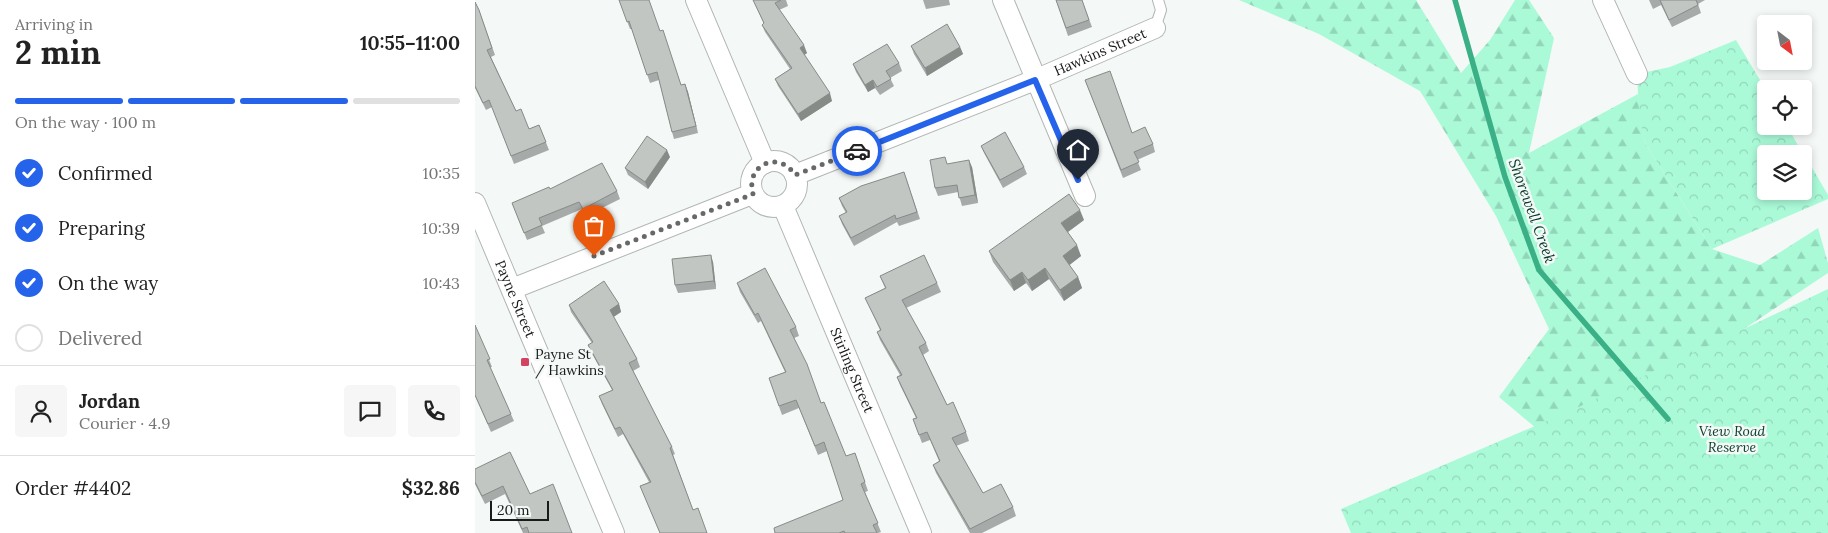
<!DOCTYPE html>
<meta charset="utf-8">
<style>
body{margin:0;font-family:Lora,serif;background:#f6f6f6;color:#222;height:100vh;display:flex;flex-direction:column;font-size:19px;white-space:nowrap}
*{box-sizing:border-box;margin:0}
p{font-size:16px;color:#767676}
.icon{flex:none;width:28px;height:28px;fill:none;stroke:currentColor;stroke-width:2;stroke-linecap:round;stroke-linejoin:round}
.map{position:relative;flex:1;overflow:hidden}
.drawer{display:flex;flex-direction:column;background:#fff;width:475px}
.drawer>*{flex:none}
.needle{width:32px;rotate:148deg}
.buttons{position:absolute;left:1282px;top:15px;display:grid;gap:10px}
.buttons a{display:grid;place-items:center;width:55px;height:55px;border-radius:5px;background:#fff;box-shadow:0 2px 8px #0003;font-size:25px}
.scale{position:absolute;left:15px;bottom:12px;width:59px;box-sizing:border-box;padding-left:5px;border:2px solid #191b1a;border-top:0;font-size:14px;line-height:18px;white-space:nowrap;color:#191b1a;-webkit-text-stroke:4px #f4f9f7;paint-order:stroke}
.pin{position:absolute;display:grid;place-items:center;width:42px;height:42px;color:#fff;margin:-51px -21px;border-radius:50% 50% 50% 0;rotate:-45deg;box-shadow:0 0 5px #0007}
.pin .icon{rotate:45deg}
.courier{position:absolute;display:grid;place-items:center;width:50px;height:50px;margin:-25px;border:4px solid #2563eb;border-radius:50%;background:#fff;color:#222;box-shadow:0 1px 6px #0007}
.head em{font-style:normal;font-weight:700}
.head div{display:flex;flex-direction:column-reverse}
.head{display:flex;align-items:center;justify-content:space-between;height:85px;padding:0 15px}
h1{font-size:32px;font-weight:700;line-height:38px}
.bar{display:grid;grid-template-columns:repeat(4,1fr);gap:8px 5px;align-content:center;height:60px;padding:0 15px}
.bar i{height:6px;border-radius:4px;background:#e0e0e0}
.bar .selected{background:#2563eb}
.bar p{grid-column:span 4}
.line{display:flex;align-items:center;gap:12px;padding:0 15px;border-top:1px solid #e0e0e0}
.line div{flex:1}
.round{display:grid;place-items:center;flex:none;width:52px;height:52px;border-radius:5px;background:#f6f6f6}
ol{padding:0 15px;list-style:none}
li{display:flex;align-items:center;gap:15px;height:55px}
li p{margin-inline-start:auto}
li .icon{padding:5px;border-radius:50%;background:#2563eb;color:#fff;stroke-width:4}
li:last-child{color:#767676}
li i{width:28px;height:28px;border:2px solid #e0e0e0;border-radius:50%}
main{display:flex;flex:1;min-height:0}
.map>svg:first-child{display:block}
.forest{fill:url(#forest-firs)}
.park{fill:url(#park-crowns)}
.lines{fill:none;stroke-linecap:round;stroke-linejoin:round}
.stream{stroke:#3bb087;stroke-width:5.5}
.service-casing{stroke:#b1b6b3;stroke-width:12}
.minor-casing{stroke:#b1b6b3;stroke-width:22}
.service{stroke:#fff;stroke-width:10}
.minor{stroke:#fff;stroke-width:20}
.wall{fill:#a6aaa8}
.shaded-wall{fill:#878b88}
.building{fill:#c1c6c3;stroke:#878b88}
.done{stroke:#666967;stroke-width:5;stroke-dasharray:0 9}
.route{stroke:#2563eb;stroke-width:6}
.poi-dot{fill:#d24361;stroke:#f4f9f7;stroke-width:2}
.labels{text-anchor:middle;stroke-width:5;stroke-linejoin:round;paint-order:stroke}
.street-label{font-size:14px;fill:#191b1a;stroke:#f4f9f7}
.poi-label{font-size:14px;fill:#191b1a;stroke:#f4f9f7;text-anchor:start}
.park-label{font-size:14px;font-style:italic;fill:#0e402f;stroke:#f4f9f7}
.water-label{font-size:15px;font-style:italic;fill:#053a29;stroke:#f4f9f7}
</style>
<main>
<section class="drawer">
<div class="head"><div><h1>2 min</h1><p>Arriving in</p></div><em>10:55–11:00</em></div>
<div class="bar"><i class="selected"></i><i class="selected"></i><i class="selected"></i><i></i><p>On the way · 100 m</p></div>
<ol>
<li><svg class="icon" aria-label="check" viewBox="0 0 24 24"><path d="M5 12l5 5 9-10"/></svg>Confirmed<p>10:35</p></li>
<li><svg class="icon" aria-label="check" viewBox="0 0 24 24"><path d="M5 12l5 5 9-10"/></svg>Preparing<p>10:39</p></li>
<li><svg class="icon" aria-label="check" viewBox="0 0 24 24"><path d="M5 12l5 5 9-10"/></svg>On the way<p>10:43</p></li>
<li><i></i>Delivered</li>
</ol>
<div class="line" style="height:90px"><a class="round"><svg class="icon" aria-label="person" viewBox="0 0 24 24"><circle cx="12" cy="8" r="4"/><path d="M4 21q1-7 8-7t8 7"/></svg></a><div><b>Jordan</b><p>Courier · 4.9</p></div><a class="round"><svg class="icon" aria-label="chat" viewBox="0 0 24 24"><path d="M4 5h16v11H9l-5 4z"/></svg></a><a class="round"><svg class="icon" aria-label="phone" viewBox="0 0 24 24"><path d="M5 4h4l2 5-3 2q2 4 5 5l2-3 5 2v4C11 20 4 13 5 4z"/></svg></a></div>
<div class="line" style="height:65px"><div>Order #4402</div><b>$32.86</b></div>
</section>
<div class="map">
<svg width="1353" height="533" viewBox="0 0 1353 533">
<defs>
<pattern id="forest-firs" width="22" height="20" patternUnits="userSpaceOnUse" patternTransform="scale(1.25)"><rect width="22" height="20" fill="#aafad8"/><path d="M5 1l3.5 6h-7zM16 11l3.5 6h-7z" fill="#92d6b9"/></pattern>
<pattern id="park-crowns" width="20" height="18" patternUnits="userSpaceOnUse" patternTransform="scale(1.25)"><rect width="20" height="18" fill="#aafad8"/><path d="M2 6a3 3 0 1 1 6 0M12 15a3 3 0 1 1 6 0" fill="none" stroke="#92d6b9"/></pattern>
</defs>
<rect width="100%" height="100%" fill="#f4f9f7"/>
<path class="forest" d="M764 0H941L986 73 1015 40 1040 0H1054L1079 38 1054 153 1163 94 1170 143 1237 249 1285 265 1343 228 1353 263V273L1216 364 1074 439 1024 397 1074 329 1021 216 945 91 844 34Z"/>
<g class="park">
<path d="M1261 40 1291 90V126H1312L1328 154H1291V191H1329V154L1353 195V199L1237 249 1170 143 1164 112 1162 74 1195 67Z"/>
<path d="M1353 289V533H876L866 509 1095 411Z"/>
</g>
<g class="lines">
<path class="stream" d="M980 0 1030 177 1064 270 1193 419"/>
<defs>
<path id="service" d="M680 28 686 10 683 0"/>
<g id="minor">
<path d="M221 0 290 163"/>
<path d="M528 0 610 196"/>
<path d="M1128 0 1162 74"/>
<circle cx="299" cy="184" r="23"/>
<path id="s1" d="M320 175 560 80 680 28"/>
<path id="s2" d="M0 203 139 533"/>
<path id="s3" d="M308 206 446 533"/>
<path d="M37 289 277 194"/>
</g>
</defs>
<use href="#service" class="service-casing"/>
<use href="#minor" class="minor-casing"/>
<use href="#service" class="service"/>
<use href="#minor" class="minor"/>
</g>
<g class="wall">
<path d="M144 0 206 85 210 84 213 92 223 133 199 139 197 132 184 80 175 83 157 29H155Z"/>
<path d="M278 0H311L313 6 304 10 332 53 329 55 357 101 326 121 303 86 300 79 315 69 290 32 287 25 289 24Z"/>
<path d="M448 0H474L475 5 451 9Z"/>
<path d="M581 0H607L617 27 593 36Z"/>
<path d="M1174 0H1230L1223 4 1226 13 1197 27 1186 5 1178 9Z"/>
<path d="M0 2 4 10 20 55 16 57 41 111 54 129 64 125 74 150 39 164 17 107 11 110 0 88Z"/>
<path d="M436 46 485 47 488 54 452 76 439 54Z"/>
<path d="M424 63 427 71 415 78 419 86 405 95 400 88 393 92 381 72 378 64Z"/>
<path d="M610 80 657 133 678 144 680 152 662 160 666 170 648 178Z"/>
<path d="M506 146 549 167 552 174 528 188 509 153Z"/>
<path d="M195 157 173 189 153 175 150 168Z"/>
<path d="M473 164 497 167 503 203 487 206 483 192 463 196 460 188Z"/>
<path d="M429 172 445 219 424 226 422 222 379 246 367 224 364 216 371 213 367 206 364 198Z"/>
<path d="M75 189 142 191 145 199 111 216 107 209 67 226 70 233 52 240 37 203Z"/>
<path d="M609 220 593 232 606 256 594 265 603 277 607 288 589 301 574 279 557 291 551 283 539 291 518 262 514 251Z"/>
<path d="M238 262 241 289 203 293 200 285Z"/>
<path d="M405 276 462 283 466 292 431 308 451 343 454 351 448 355 472 405 491 432 494 441 481 446 508 493 538 507 541 516 507 533H495L461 473 458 465 464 461 455 440 447 443 438 419 441 418 425 385 422 377 425 375 405 340 402 332 405 330 394 306 390 298 410 288Z"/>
<path d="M262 283 321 327 324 336 319 338 346 403 371 456 380 453 393 491 390 492 406 532 403 533H300L368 500 352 451 343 455 324 408 307 415 294 378 310 372 286 321 283 323 265 292Z"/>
<path d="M144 304 146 312 138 317 162 359 165 367 158 371 197 447 200 454 198 455 218 510 232 533H185L165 486 174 482 148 434 143 437 127 404 124 396 137 390 116 352 113 345 117 343 96 312 94 305Z"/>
<path d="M0 325 17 367H15L39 421 16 432 0 396Z"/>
<path d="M0 469 55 494 97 533H48L30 494 10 504 0 484Z"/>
</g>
<g class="shaded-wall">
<path d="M329 45 332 53 328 56 325 48Z"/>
<path d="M485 47 488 54 452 76 450 68Z"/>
<path d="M398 80 400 88 393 92 390 85Z"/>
<path d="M210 84 213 92 223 133 221 126Z"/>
<path d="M355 93 357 101 326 121 323 114Z"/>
<path d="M192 150 195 157 173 189 170 182Z"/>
<path d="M494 160 497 167 503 203 500 195Z"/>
<path d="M605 210 609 220 590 234 586 223Z"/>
<path d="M602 245 606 256 592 267 588 256Z"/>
<path d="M236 255 238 262 241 289 239 281Z"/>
<path d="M570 268 574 279 557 291 553 280Z"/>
<path d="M547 272 551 283 539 291 535 280Z"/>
<path d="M603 277 607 288 589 301 585 290Z"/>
<path d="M144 304 146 312 137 318 135 310Z"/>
</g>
<g class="building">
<path d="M144 0H174L185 31 188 30 206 85 210 84 221 126 197 132 182 72 172 75 154 21 152 22Z"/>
<path d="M278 0H306L300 3 329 45 325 48 355 93 323 114 300 79 317 68 287 25 289 23Z"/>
<path d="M581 0H607L614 20 591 28Z"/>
<path d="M1185 0H1221L1223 5 1194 20Z"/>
<path d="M0 2 4 10 17 48 12 50 41 111 46 109 54 129 64 125 71 142 36 156 14 100 8 103 0 86Z"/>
<path d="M472 24 485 47 450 68 436 46Z"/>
<path d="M412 44 424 63 411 71 416 79 402 87 398 80 390 85 378 64Z"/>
<path d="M635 71 657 133 670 127 678 144 659 152 664 162 646 170 610 80Z"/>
<path d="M530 132 549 167 525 180 506 146Z"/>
<path d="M172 136 192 150 170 182 150 168Z"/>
<path d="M470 157 472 164 494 160 500 195 484 198 482 185 460 188 455 160Z"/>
<path d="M127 163 142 191 108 209 104 202 64 218 67 225 49 233 37 203 74 187 75 189Z"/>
<path d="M429 172 442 212 421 219 420 215 376 238 364 216 372 212 364 198 386 186Z"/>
<path d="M594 194 605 210 586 223 602 245 588 256 603 277 585 290 570 268 553 280 547 272 535 280 514 251Z"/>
<path d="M236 255 239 281 200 285 197 259Z"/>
<path d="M449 255 462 283 427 300 451 343 444 347 472 405 478 402 491 432 477 438 508 493 526 484 538 507 495 529 458 465 465 461 452 432 444 435 438 419 442 418 422 377 427 375 402 332 406 330 390 298 411 288 405 276Z"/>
<path d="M290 268 321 327 315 330 332 364 346 403 349 402 371 456 380 453 390 482 386 484 403 523 398 525 402 533H370L369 531 364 533H300L299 528 368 500 349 442 340 446 321 400 304 406 294 378 311 372 283 313 280 315 262 283Z"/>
<path d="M129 281 144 304 135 310 162 359 154 363 197 447 195 448 218 510 223 508 232 533H185L165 486 176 482 145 427 140 429 124 396 138 390 113 345 118 342 94 305Z"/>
<path d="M0 325 15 359 12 360 36 414 13 424 0 395Z"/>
<path d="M35 452 55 494 78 484 97 533H54L52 527 47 529 28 486 7 496 0 482V469Z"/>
</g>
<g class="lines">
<path class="done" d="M119 256 278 194C270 164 304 150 320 175L382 151"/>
<path class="route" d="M382 151 560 80 603 180"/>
</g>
<rect class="poi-dot" x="45" y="357" width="10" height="10" rx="2.5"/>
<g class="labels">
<g class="street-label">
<text dy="5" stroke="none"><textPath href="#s1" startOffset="329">Hawkins Street</textPath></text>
<text dy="5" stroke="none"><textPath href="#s2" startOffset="104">Payne Street</textPath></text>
<text dy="5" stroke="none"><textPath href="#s3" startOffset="178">Stirling Street</textPath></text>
</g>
<g class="poi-label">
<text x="60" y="359">Payne St<tspan x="60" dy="16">/ Hawkins</tspan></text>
</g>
<g class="park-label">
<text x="1257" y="436">View Road<tspan x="1257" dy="16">Reserve</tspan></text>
</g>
<g class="water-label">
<text transform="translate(1057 211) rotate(70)" y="5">Shorewell Creek</text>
</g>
</g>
</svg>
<div class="buttons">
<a><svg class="needle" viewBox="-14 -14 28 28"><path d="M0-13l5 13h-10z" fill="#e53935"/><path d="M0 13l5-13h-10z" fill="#767676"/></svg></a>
<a><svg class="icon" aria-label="locate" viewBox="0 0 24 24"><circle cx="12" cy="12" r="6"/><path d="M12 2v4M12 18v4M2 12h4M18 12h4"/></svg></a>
<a><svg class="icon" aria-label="layers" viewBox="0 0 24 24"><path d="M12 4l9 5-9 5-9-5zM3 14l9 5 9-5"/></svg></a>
</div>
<div class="scale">20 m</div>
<div class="pin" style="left:119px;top:256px;background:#ea580c"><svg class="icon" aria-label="bag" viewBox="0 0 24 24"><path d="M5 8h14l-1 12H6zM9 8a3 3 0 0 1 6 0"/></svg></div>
<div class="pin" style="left:603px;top:180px;background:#1f2937"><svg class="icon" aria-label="home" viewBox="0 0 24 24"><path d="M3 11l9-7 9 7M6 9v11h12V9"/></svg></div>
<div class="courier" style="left:382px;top:151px"><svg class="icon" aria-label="car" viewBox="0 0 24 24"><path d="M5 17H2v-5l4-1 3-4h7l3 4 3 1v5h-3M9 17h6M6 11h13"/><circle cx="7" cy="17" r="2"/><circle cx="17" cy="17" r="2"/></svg></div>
</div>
</main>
